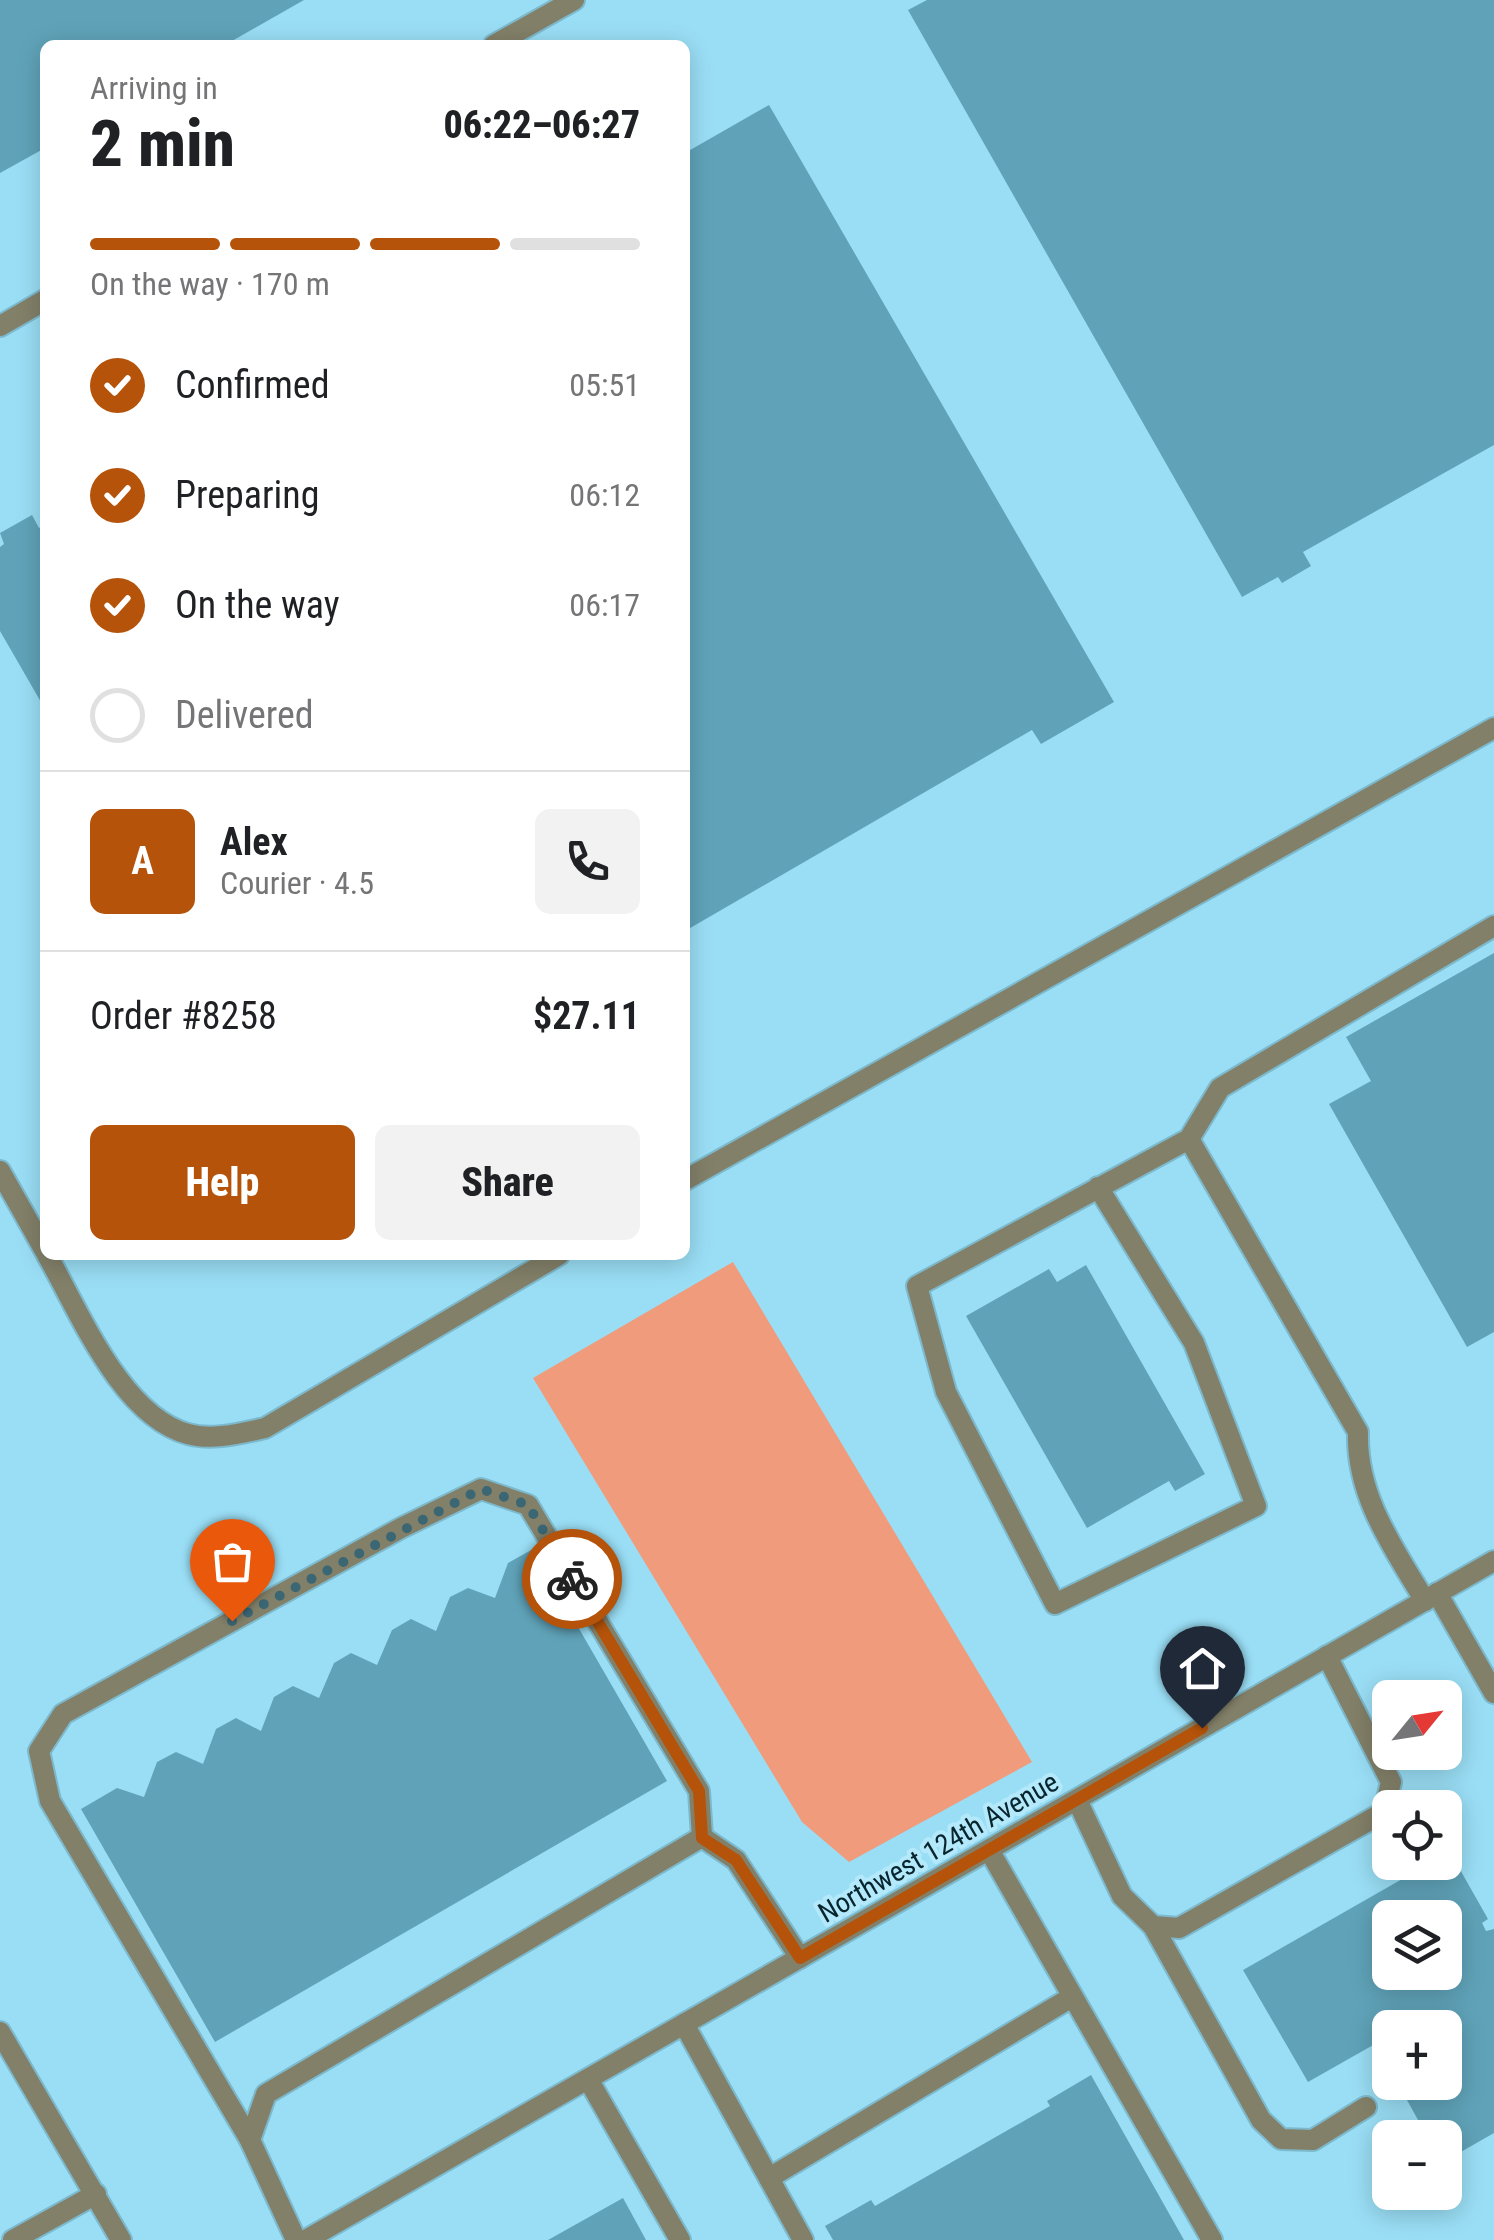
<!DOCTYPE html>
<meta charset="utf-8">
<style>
body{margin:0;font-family:"Roboto Condensed",sans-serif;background:#f2f2f2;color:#202124;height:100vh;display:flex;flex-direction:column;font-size:38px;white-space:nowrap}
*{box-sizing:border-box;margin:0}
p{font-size:32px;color:#757577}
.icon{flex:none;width:55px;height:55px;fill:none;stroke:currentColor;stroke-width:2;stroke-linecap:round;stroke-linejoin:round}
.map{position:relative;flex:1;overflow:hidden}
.panel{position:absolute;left:40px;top:40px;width:650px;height:1220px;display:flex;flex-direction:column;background:#fff;border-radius:15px;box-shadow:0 5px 25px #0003}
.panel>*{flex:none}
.needle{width:65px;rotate:60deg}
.tools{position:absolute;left:1372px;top:1680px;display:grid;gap:20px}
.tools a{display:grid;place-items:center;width:90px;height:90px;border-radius:15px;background:#fff;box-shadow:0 5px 25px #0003;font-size:50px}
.pin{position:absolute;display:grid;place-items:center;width:85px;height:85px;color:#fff;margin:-102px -42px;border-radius:50% 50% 50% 0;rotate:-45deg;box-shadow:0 0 10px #0007}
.pin .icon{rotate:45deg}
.courier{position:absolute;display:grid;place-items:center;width:100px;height:100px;margin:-50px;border:8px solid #b45309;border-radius:50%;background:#fff;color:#222;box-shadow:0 2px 12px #0007}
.head em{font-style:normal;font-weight:800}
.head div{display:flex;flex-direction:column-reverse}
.head{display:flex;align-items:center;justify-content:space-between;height:170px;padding:0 50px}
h1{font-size:65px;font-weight:800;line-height:75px}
.bar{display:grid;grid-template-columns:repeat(4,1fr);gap:15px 10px;align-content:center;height:120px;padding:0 50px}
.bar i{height:12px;border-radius:8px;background:#e0e0e0}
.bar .current{background:#b45309}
.bar p{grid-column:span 4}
.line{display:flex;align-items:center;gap:25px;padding:0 50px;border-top:2px solid #e0e0e0}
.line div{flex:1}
.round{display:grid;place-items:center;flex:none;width:105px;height:105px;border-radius:15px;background:#f2f2f2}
ol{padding:0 50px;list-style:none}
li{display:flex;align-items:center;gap:30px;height:110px}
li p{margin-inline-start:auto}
li .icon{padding:10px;border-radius:50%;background:#b45309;color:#fff;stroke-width:4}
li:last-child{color:#757577}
li i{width:55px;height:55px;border:5px solid #e0e0e0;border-radius:50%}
.primary-button{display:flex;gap:20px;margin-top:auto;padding:20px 50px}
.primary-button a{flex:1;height:115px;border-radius:15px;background:#b45309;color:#fff;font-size:40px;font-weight:800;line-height:115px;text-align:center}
.primary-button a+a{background:#f2f2f2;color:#202124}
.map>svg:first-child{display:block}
.green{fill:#ef9b7c}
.building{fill:#60a3b9;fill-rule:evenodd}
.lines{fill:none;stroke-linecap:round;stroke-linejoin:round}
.service-casing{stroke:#7db9cd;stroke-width:24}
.minor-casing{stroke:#7db9cd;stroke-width:24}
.service{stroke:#838069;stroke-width:20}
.minor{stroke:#838069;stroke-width:20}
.done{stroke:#3b6674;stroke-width:10;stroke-dasharray:0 18}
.route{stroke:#b45309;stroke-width:12}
.labels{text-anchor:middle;stroke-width:8;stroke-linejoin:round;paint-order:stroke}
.street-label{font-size:28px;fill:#08252e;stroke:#b3e9fb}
</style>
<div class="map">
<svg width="1494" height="2240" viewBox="0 0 1494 2240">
<rect width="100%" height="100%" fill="#9adef5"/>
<path class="green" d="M733 1262 1032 1762 849 1862 802 1822 533 1378Z"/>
<g class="building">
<path d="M0 0H304L225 45H45V148L0 173Z"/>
<path d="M927 0H1494V445L1303 552 1311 566 1282 583 1278 577 1242 597 908 10Z"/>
<path d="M769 105 1114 702 1041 744 1032 730 685 931V153Z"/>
<path d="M32 515 39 528 45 524V709L0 631V547L4 544 0 533Z"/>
<path d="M1494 953V1332L1467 1347 1329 1104 1371 1081 1346 1037Z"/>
<path d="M1086 1265 1205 1474 1175 1491 1169 1481 1087 1528 966 1316 1049 1269 1057 1282Z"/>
<path d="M533 1549 667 1781 215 2042 81 1809 117 1788 144 1797 157 1762 176 1752 203 1764 216 1729 236 1718 261 1731 274 1697 293 1686 319 1698 334 1663 351 1653 377 1665 392 1630 411 1619 436 1631 450 1597 468 1588 495 1598 508 1563Z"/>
<path d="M1450 1852 1488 1919 1482 1923 1486 1931 1494 1929V2133L1445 2161V2138H1428L1397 2082H1445V2028H1390V2070L1375 2044 1308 2082 1243 1970 1432 1862H1445ZM1390 1918H1445V1972H1390Z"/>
<path d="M1091 2075 1184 2240H833L825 2226 871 2200 875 2206 1050 2106 1047 2101Z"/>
<path d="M623 2198 646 2240H548Z"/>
</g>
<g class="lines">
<defs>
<g id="service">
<path d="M494 45 574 0"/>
<path d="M0 326 45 300"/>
<path d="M1189 1139 1358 1432C1356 1496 1393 1547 1425 1601"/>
<path d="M0 1171 45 1251"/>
<path d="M685 1180 1494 728"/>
<path d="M1098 1187 1194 1343 1256 1506 1055 1604 946 1392 917 1286 1189 1139 1220 1088 1494 926"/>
<path d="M47 1255C79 1311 121 1416 188 1434 212 1441 241 1433 265 1428L559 1255"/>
<path d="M1437 1593 1494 1693"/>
<path d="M1077 1800 1122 1896 1153 1926 1179 1928 1384 1812 1391 1782 1327 1656"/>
<path d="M989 1850 1212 2240"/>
<path d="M1153 1926 1261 2120 1281 2139 1313 2140 1366 2107"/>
<path d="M684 2024 803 2240"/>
<path d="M0 2032 121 2240"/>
<path d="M588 2079 680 2240"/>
<path d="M250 2140 50 1801 39 1751 63 1714 401 1528 481 1489 528 1505 699 1791 702 1837"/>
<path d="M769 2178 1072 1997"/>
<path d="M13 2240 96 2194"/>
<path d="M296 2240 250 2140 266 2094 702 1837 736 1860 800 1958"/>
</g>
<path id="minor" d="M306 2240 1494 1561"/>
</defs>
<use href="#service" class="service-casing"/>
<use href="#minor" class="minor-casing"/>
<use href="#service" class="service"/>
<use href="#minor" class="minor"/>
</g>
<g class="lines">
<path class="done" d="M232 1621 481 1489 528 1505 572 1579"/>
<path class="route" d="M572 1579 699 1791 702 1838 736 1860 800 1958 1202 1728"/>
</g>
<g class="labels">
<g class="street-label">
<text transform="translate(938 1847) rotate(-30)" y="10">Northwest 124th Avenue</text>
</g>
</g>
</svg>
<div class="tools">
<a><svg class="needle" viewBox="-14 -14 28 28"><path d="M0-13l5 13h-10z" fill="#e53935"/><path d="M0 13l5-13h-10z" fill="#757577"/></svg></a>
<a><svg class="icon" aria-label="locate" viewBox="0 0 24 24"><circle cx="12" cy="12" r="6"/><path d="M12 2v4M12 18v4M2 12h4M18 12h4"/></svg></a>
<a><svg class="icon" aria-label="layers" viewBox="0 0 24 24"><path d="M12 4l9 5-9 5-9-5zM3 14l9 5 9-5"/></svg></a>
<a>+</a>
<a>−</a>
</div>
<div class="pin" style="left:232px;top:1621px;background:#ea580c"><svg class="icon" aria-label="bag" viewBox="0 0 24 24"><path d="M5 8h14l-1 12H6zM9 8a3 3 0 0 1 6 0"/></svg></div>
<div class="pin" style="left:1202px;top:1728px;background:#1f2937"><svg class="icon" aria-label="home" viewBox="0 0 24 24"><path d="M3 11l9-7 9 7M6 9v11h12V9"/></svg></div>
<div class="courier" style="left:572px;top:1579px"><svg class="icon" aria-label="bike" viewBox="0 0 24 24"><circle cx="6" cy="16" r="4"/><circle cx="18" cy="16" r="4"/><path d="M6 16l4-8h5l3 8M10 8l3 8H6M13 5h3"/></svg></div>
<section class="panel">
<div class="head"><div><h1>2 min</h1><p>Arriving in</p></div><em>06:22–06:27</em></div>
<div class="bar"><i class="current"></i><i class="current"></i><i class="current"></i><i></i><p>On the way · 170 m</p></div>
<ol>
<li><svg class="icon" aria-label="check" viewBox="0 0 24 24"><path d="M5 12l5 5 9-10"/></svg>Confirmed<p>05:51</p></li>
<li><svg class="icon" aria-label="check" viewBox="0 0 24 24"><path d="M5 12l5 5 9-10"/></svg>Preparing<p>06:12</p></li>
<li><svg class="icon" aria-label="check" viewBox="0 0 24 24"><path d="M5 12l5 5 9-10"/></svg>On the way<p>06:17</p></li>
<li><i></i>Delivered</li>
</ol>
<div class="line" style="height:180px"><b class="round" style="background:#b45309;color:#fff">A</b><div><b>Alex</b><p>Courier · 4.5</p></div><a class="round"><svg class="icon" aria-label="phone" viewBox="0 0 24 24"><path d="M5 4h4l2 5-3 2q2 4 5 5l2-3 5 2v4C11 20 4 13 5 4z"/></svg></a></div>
<div class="line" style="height:130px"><div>Order #8258</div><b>$27.11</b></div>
<div class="primary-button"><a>Help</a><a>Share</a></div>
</section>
</div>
